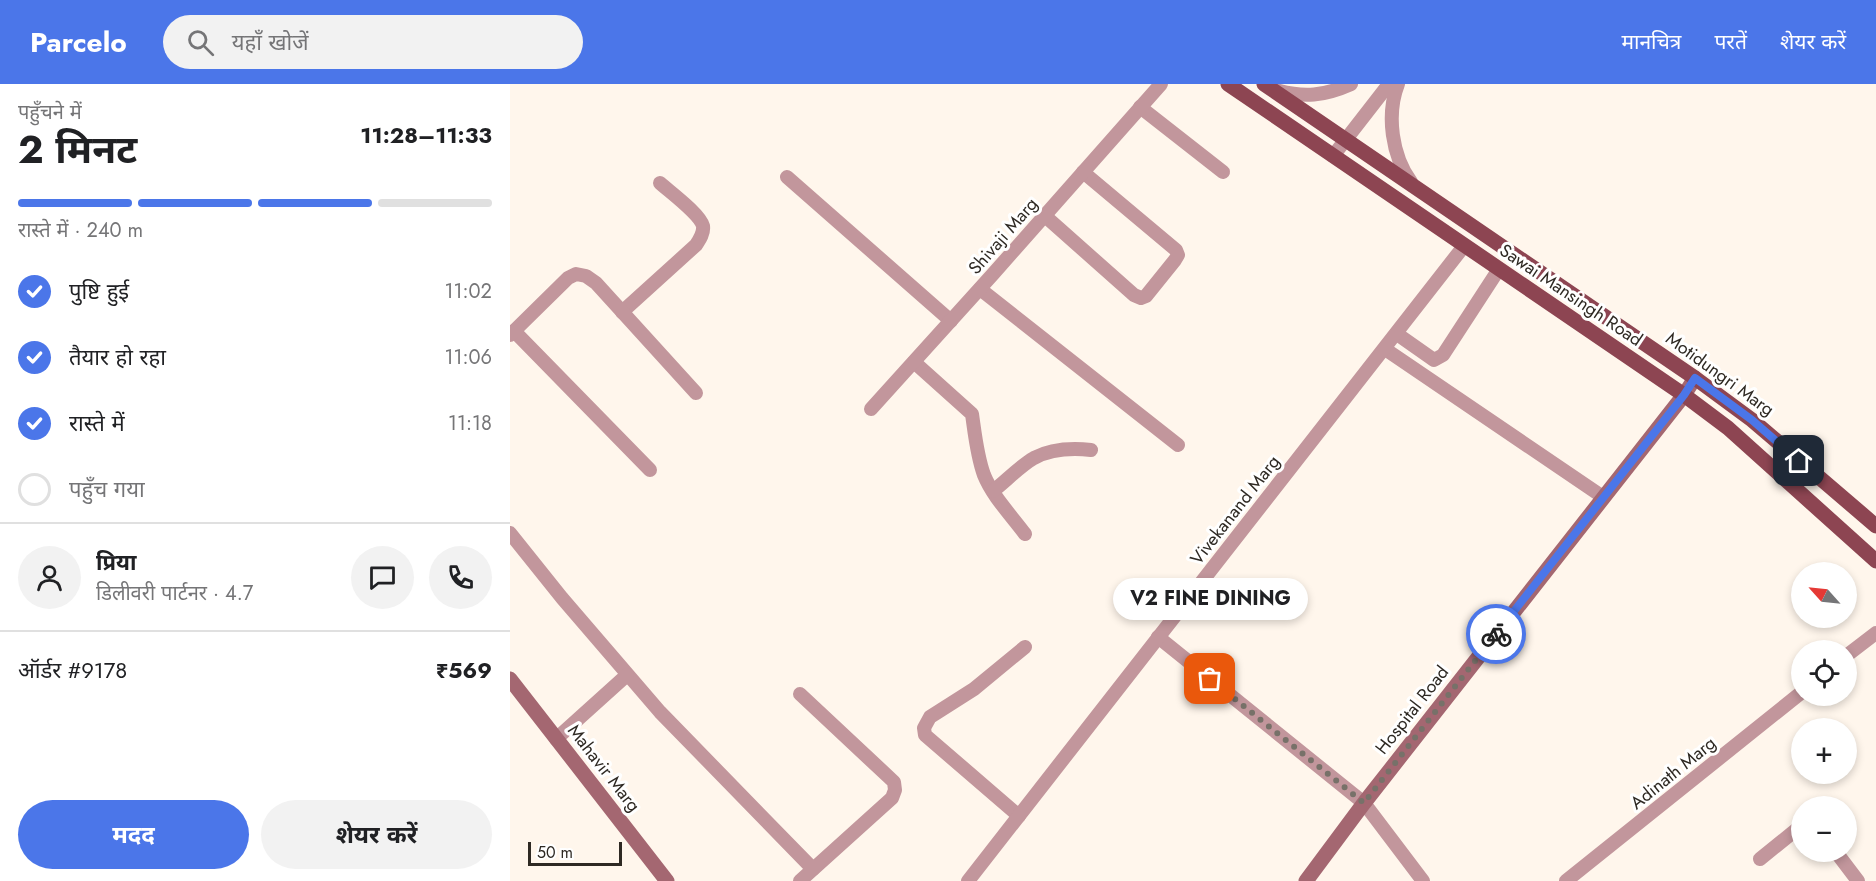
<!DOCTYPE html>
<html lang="hi">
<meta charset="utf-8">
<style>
body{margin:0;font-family:Jost,"Noto Sans Devanagari",sans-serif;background:#f2f2f2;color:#202124;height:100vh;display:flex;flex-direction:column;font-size:22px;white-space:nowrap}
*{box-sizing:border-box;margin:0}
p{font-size:20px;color:#757577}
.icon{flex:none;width:33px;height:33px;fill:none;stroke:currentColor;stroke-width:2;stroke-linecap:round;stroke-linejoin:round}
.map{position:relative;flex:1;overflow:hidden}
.panel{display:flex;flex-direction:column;background:#fff;width:510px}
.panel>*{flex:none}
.needle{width:39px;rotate:297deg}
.fabs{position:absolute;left:1281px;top:478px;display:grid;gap:12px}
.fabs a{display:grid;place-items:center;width:66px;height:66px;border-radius:50%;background:#fff;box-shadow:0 3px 9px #0003;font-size:30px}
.scale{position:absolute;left:18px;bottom:15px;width:94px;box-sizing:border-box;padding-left:6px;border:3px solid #2e2923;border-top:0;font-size:16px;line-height:21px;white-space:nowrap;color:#2e2923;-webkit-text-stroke:4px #fff;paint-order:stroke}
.pin{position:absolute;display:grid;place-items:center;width:51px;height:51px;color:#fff;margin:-26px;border-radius:12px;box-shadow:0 3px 9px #0006}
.courier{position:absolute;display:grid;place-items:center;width:60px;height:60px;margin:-30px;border:4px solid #4b76e9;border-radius:50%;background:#fff;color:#222;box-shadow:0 2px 8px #0007}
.bubble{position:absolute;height:42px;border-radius:21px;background:#fff;box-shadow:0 3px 9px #0003;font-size:20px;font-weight:700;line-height:42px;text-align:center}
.overview em{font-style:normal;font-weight:700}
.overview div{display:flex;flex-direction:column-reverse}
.overview{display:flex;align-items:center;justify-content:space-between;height:102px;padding:0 18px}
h1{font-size:39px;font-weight:700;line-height:45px}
.bar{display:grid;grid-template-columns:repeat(4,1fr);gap:9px 6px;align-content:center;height:72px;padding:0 18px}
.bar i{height:8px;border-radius:4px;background:#e0e0e0}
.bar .current{background:#4b76e9}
.bar p{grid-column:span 4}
.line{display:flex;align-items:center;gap:15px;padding:0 18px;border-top:2px solid #e0e0e0}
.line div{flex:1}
.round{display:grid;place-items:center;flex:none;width:63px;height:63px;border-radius:32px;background:#f2f2f2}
ol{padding:0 18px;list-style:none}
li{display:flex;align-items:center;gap:18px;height:66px}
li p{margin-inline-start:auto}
li .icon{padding:6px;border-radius:50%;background:#4b76e9;color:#fff;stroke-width:4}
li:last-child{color:#757577}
li i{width:33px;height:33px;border:3px solid #e0e0e0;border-radius:50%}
.action{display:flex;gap:12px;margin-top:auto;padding:12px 18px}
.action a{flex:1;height:69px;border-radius:36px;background:#4b76e9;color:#fff;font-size:24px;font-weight:700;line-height:69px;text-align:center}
.action a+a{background:#f2f2f2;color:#202124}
header{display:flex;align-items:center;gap:36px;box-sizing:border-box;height:84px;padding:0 30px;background:#4b76e9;color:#fff}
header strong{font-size:28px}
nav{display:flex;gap:33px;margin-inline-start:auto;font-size:21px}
.search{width:420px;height:54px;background:#f2f2f2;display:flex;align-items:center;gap:15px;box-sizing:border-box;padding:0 21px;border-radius:33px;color:#757577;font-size:22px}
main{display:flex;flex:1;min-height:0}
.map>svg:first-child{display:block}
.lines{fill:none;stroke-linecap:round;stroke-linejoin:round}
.street{stroke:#c2969c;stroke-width:14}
.secondary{stroke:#a46771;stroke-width:15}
.primary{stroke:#8d4552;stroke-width:15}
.done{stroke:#777169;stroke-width:6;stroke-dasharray:0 10.8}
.route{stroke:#4b76e9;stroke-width:8}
.labels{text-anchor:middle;stroke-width:6;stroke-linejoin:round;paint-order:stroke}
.street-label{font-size:18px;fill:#2e2923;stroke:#fff}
</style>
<header>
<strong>Parcelo</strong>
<div class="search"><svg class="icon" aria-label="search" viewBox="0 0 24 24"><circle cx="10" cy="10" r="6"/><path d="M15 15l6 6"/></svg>यहाँ खोजें</div>
<nav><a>मानचित्र</a><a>परतें</a><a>शेयर करें</a></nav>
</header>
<main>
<section class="panel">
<div class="overview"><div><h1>2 मिनट</h1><p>पहुँचने में</p></div><em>11:28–11:33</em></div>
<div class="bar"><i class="current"></i><i class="current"></i><i class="current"></i><i></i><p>रास्ते में · 240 m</p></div>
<ol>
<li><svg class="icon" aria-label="check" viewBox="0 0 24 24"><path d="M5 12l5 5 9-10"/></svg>पुष्टि हुई<p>11:02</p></li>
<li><svg class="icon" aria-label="check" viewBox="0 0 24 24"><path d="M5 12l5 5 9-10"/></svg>तैयार हो रहा<p>11:06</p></li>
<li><svg class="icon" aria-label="check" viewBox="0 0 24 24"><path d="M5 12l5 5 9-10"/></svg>रास्ते में<p>11:18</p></li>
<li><i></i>पहुँच गया</li>
</ol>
<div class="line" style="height:108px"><a class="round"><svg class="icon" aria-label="person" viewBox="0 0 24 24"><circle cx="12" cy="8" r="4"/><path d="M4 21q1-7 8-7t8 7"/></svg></a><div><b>प्रिया</b><p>डिलीवरी पार्टनर · 4.7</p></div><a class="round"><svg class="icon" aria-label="chat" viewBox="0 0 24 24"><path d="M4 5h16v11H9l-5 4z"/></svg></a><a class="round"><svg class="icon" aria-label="phone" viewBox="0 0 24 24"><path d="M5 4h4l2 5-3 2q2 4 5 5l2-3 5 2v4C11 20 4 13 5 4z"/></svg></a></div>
<div class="line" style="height:78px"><div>ऑर्डर #9178</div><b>₹569</b></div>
<div class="action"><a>मदद</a><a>शेयर करें</a></div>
</section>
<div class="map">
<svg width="1366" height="797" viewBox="0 0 1366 797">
<rect width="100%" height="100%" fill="#fff6ec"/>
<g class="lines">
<g class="street">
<path d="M888 0C876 31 882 72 901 98"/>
<path d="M766 6C794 14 814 12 841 0"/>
<path d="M630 23 713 88"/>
<path d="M823 72 879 0"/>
<path d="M277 93 441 237"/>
<path d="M535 132 624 211 631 214 636 212 665 176 668 171 666 166 573 88"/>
<path d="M470 205 668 361"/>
<path d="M112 228 186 161C190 155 194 149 193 142 190 130 160 108 150 99"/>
<path d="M4 247 140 386"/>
<path d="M887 250 924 276 933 271 989 185"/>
<path d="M0 251 58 194 66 190 76 192 86 199 186 309"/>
<path d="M875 265 1093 413"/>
<path d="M404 278 462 330C465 351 467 372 474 391 483 413 501 431 515 450"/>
<path d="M361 325 483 190 651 0"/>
<path d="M483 407C496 397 510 382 524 374 541 365 562 364 581 366"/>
<path d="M0 449 52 514 150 628 303 785"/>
<path d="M648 553 854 719 913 797"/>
<path d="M1336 572 1366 549"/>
<path d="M290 610 384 698 385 706 382 714 290 797"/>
<path d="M46 655 117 591"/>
<path d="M509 732 415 651 414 644 420 633 464 605 515 563"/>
<path d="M1326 768 1348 797"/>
<path d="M1250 775 1292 741"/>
<path d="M458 797 954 162"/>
<path d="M1056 797 1292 608"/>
</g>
<g class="secondary">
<path d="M0 595 157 797"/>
<path d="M796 797 854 719 1174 311 1185 294"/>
</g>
<g class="primary">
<path d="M718 0 1174 311 1218 344 1366 477"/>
<path d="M754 0 1185 294 1242 336 1366 442"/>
</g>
</g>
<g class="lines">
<path class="done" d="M700 595 854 719 986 550"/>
<path class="route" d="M986 550 1174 311 1185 294 1242 336 1289 377"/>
</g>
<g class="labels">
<g class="street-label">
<text transform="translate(493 152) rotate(-49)" y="6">Shivaji Marg</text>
<text transform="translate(1061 211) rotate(34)" y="6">Sawai Mansingh Road</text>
<text transform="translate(1210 290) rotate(36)" y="6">Motidungri Marg</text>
<text transform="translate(725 426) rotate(-52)" y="6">Vivekanand Marg</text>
<text transform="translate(902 626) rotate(-52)" y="6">Hospital Road</text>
<text transform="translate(94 684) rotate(52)" y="6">Mahavir Marg</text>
<text transform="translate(1163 689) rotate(-39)" y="6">Adinath Marg</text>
</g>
</g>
</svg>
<div class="fabs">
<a><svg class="needle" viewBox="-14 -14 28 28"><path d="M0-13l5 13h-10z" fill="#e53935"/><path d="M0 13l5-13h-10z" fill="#757577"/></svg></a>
<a><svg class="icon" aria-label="locate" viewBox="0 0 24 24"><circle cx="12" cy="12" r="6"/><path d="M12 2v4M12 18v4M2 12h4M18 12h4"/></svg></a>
<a>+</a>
<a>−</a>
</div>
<div class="scale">50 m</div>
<div class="pin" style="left:700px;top:595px;background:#ea580c"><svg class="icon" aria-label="bag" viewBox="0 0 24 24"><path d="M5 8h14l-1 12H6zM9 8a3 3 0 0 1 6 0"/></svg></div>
<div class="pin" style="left:1289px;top:377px;background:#1f2937"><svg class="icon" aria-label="home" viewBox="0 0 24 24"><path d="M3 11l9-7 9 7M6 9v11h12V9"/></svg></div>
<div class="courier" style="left:986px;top:550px"><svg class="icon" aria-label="bike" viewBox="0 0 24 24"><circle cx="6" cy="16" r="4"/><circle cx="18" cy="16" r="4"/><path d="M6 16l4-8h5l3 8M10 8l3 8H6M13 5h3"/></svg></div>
<div class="bubble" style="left:603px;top:494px;width:195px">V2 FINE DINING</div>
</div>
</main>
